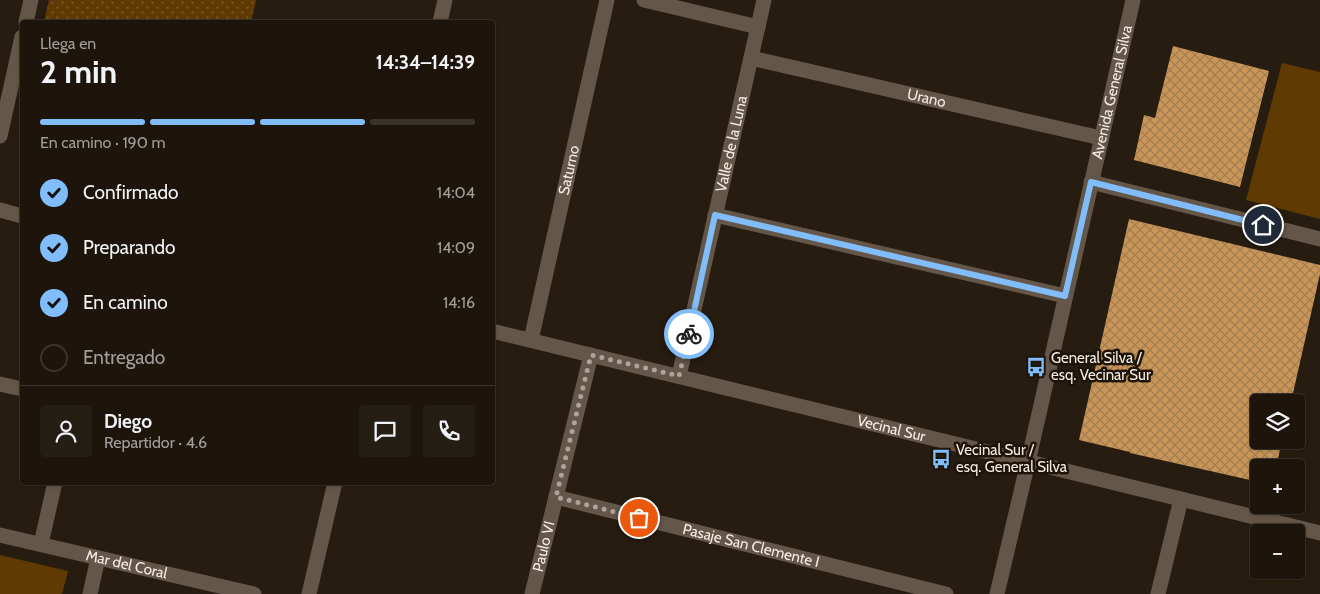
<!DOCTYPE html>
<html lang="es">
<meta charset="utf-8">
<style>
body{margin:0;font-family:Cabin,sans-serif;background:#251e15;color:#f1f3f6;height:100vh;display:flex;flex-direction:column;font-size:19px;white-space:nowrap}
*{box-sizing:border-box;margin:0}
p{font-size:16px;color:#a09f9d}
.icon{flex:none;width:28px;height:28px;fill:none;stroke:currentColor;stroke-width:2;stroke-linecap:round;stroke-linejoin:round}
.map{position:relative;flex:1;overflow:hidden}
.drawer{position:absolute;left:20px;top:20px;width:475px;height:465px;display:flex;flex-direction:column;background:#1d150c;border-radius:5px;box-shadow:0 1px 4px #0004,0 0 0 1px #3b342d}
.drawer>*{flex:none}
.buttons{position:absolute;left:1250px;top:394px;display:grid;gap:10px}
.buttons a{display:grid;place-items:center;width:55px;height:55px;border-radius:5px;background:#1d150c;box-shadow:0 1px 4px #0004,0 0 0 1px #3b342d;font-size:25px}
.pin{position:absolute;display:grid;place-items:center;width:42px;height:42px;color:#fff;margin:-21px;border:2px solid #fff;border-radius:50%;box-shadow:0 1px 5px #0007}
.courier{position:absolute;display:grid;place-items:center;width:50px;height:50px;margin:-25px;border:4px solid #80bdfa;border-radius:50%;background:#fff;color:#222;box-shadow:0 1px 6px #0007}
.summary em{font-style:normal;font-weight:700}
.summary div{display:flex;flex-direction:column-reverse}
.summary{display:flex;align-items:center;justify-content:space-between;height:85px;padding:0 20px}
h1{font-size:32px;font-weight:700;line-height:38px}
.bar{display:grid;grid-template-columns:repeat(4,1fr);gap:8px 5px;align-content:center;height:60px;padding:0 20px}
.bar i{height:6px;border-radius:4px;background:#3b342d}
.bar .active{background:#80bdfa}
.bar p{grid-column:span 4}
.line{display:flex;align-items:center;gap:12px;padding:0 20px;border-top:1px solid #3b342d}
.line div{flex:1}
.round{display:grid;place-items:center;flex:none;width:52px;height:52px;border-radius:5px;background:#251e15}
ol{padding:0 20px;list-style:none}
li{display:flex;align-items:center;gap:15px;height:55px}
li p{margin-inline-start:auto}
li .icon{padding:5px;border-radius:50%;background:#80bdfa;color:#111;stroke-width:4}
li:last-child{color:#a09f9d}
li i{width:28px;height:28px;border:2px solid #3b342d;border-radius:50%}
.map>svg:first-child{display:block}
.grass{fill:url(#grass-dots)}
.park{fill:#5f3b03}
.building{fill:url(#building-cross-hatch)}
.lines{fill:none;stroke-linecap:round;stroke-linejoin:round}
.street{stroke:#645749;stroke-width:15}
.done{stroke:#aca39a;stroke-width:5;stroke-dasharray:0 9}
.route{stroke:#80bdfa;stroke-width:6}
.labels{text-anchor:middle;stroke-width:5;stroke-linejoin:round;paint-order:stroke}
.street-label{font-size:15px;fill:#f4ece4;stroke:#1e1307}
.poi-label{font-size:15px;fill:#f4ece4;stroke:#1e1307;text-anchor:start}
</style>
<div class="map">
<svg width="1320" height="594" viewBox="0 0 1320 594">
<defs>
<pattern id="grass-dots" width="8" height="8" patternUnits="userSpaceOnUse" patternTransform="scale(1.25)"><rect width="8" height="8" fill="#5f3b03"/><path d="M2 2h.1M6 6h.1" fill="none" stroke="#775828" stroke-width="1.8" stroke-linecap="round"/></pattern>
<pattern id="building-cross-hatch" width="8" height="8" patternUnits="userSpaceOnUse" patternTransform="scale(1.25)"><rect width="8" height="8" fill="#ca9658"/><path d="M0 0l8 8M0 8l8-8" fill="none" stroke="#a37e52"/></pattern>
</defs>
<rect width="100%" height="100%" fill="#271c10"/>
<path class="grass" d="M49 0H256L251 22H44Z"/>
<g class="park">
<path d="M1282 63 1320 72V219L1246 200Z"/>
<path d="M0 555 68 571 62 594H0Z"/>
</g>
<g class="building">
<path d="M1173 46 1269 71 1240 187 1134 160 1144 115 1155 118Z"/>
<path d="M1129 219 1320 265V274L1291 402H1259V440H1282L1276 468H1259V482L1130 453V452L1079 440Z"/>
</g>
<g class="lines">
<g class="street">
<path d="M644 0 758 27"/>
<path d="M26 22 31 0"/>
<path d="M440 22 445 0"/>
<path id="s1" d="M751 58 1101 138"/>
<path d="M0 136 22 37"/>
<path d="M1091 182 1320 239"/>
<path d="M0 210 22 216"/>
<path d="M715 215 1065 296"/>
<path id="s2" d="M492 331 1320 533"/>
<path id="s3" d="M531 340 607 0"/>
<path id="s4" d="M679 376 764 0"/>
<path d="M0 384 22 389"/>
<path id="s5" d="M556 497 946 594"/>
<path id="s6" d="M0 535 254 594"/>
<path d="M41 544 55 482"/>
<path d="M90 594 98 558"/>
<path d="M309 594 335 482"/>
<path id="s7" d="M532 594 591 355"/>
<path id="s8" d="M997 594 1028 462 1133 0"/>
<path d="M1158 594 1181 499"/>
</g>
</g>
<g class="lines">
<path class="done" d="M639 518 556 497 591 355 679 376 689 334"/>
<path class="route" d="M689 334 715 215 1065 296 1091 182 1263 225"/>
</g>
<defs>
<symbol id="bus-bare" viewBox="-9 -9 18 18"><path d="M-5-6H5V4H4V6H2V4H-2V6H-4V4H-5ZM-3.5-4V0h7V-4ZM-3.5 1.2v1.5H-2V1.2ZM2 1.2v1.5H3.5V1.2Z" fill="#80bdfa" stroke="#1e1307" stroke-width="2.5" paint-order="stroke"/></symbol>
</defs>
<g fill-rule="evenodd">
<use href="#bus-bare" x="1022" y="353" width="28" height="28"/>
<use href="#bus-bare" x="927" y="445" width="28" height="28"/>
</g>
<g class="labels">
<g class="street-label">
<text dy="5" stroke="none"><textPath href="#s8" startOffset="515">Avenida General Silva</textPath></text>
<text dy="5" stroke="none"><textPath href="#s1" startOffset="180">Urano</textPath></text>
<text dy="5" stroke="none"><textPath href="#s4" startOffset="238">Valle de la Luna</textPath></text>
<text dy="5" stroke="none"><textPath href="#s3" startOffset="174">Saturno</textPath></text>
<text dy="5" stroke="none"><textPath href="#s2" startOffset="411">Vecinal Sur</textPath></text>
<text dy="5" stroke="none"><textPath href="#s5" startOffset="201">Pasaje San Clemente I</textPath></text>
<text dy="5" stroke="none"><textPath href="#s7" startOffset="49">Paulo VI</textPath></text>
<text dy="5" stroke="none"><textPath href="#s6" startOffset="130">Mar del Coral</textPath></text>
</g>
<g class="poi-label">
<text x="1051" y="363">General Silva /<tspan x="1051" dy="17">esq. Vecinar Sur</tspan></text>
<text x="956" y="455">Vecinal Sur /<tspan x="956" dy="17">esq. General Silva</tspan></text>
</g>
</g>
</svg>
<div class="buttons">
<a><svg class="icon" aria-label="layers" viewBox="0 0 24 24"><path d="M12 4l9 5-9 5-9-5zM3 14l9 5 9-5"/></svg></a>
<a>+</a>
<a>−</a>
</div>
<div class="pin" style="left:639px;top:518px;background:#ea580c"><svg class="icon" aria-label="bag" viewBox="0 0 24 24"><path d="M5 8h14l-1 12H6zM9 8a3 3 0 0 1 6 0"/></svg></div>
<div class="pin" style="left:1263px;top:225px;background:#1f2937"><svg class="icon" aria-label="home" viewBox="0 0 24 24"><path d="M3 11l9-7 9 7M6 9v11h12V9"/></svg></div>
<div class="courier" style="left:689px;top:334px"><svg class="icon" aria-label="bike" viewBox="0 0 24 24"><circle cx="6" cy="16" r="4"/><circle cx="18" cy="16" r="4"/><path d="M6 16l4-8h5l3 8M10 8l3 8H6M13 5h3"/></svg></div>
<section class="drawer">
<div class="summary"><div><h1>2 min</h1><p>Llega en</p></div><em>14:34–14:39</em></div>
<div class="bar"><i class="active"></i><i class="active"></i><i class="active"></i><i></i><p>En camino · 190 m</p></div>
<ol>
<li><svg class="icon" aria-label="check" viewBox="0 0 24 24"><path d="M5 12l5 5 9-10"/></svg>Confirmado<p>14:04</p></li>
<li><svg class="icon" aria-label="check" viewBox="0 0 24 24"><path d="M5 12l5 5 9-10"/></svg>Preparando<p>14:09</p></li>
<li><svg class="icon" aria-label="check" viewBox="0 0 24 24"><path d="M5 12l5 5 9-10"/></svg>En camino<p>14:16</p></li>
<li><i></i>Entregado</li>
</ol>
<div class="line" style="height:90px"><a class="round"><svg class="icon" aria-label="person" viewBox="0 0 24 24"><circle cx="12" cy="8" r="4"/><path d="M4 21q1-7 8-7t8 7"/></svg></a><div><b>Diego</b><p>Repartidor · 4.6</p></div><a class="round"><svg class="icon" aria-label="chat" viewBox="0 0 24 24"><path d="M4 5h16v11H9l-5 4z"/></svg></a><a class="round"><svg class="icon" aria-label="phone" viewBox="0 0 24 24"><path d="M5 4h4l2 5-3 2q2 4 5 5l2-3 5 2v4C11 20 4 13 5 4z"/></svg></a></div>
</section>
</div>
